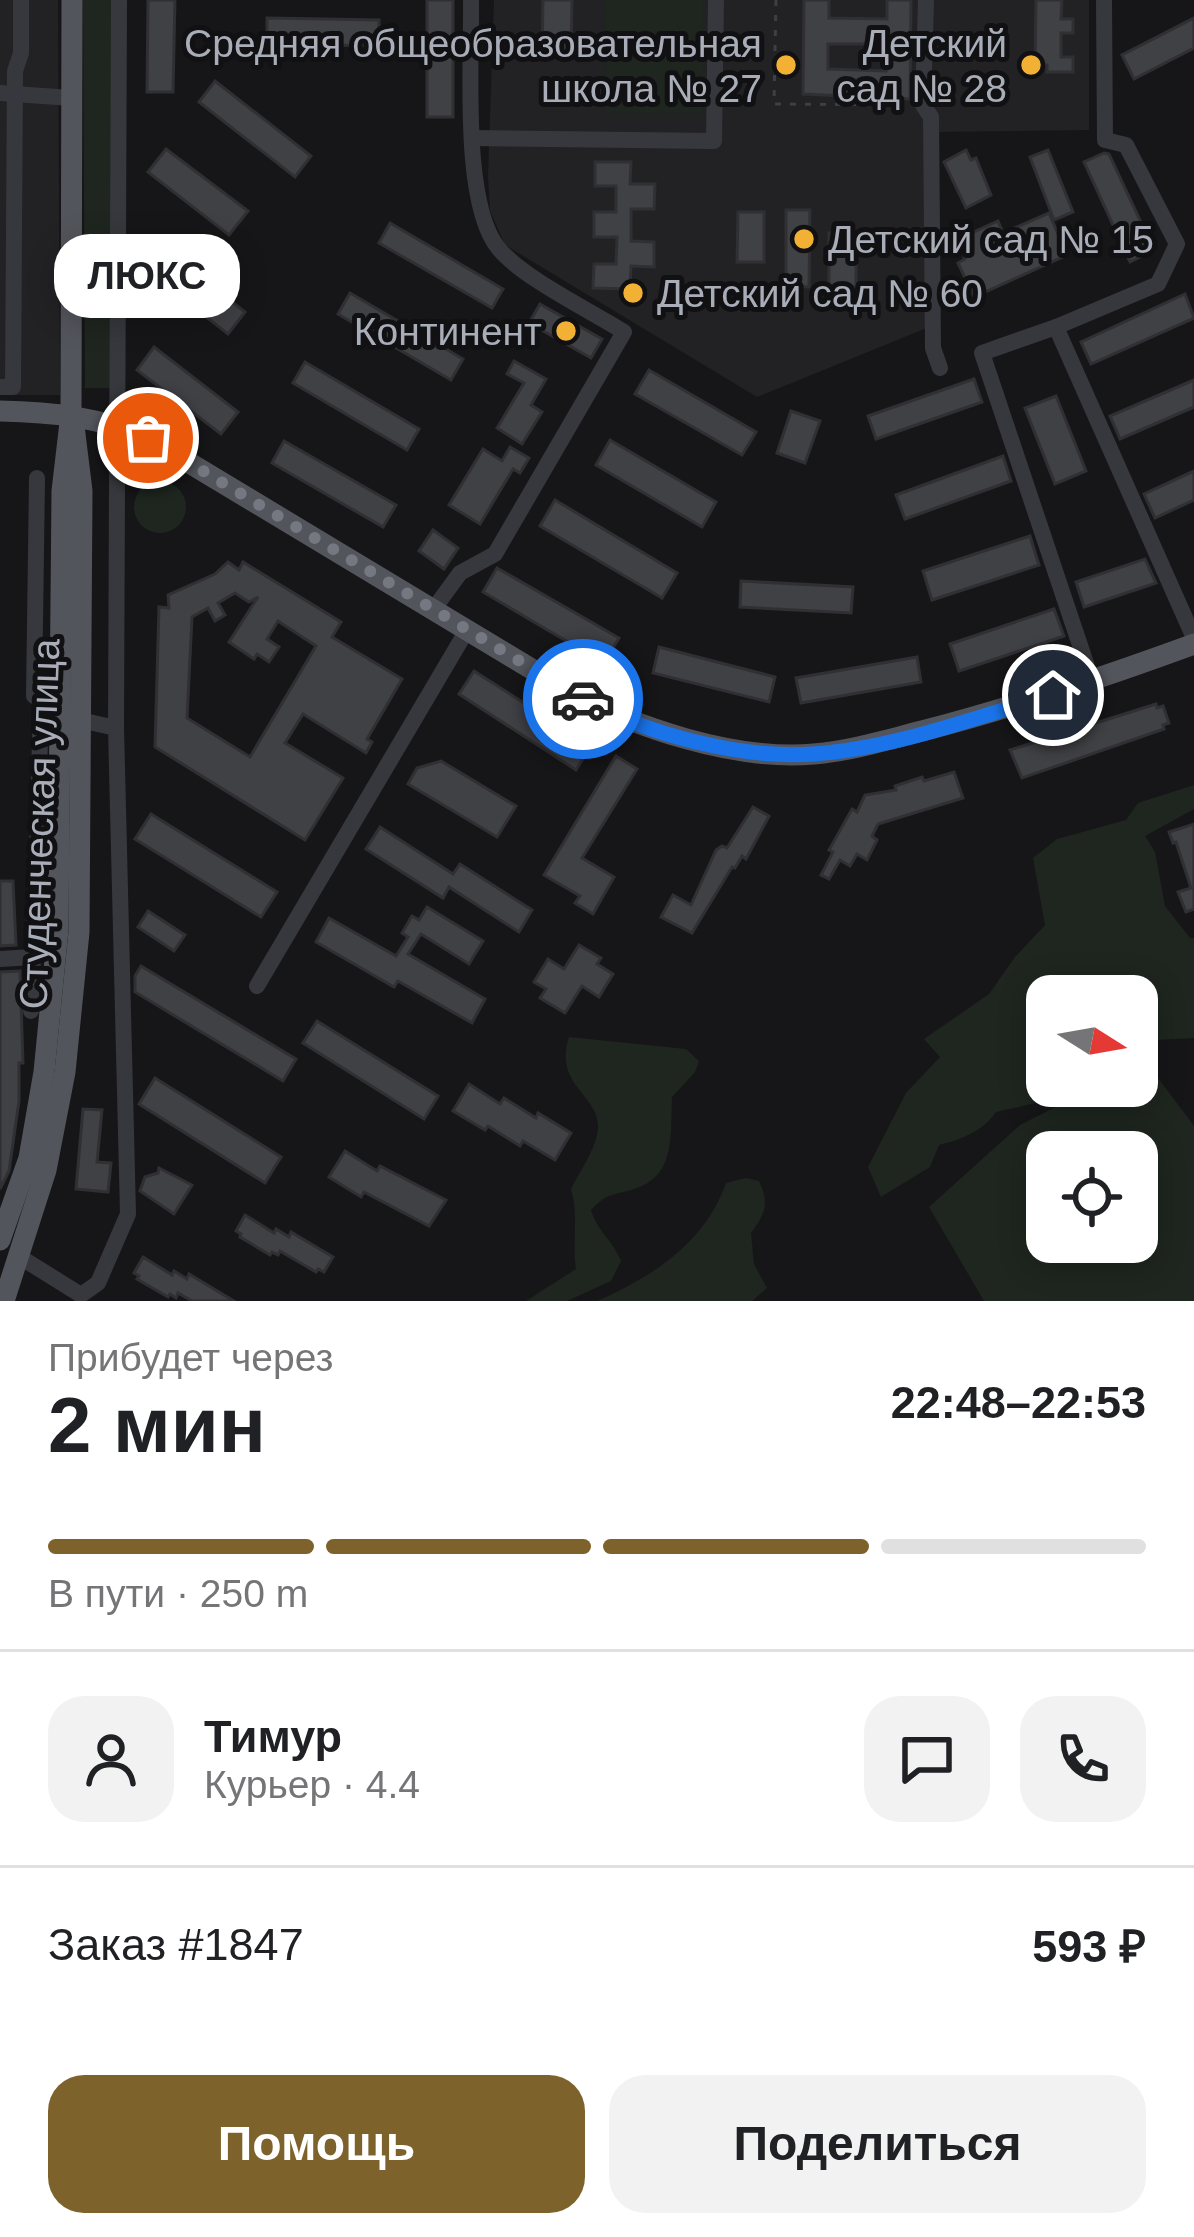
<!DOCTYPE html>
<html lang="ru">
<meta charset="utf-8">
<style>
body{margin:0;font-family:Arial,sans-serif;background:#f2f2f2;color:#202124;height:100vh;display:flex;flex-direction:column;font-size:45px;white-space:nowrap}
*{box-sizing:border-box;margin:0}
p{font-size:39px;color:#757577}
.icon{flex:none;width:66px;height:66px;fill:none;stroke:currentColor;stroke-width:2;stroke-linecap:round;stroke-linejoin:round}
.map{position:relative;height:1301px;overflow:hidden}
.side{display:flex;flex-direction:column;background:#fff;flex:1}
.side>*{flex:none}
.needle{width:78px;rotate:101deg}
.tools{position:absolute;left:1026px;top:975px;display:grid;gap:24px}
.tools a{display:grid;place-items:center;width:132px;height:132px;border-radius:24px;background:#fff;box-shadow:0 6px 30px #0003;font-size:60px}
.pin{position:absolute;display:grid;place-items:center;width:102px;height:102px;color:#fff;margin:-51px;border:6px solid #fff;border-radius:50%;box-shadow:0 3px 12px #0007}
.courier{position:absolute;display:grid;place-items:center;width:120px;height:120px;margin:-60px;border:9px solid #1a73e8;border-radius:50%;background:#fff;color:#222;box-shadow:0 3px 15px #0007}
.bubble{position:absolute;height:84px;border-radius:36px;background:#fff;box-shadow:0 6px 30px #0003;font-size:39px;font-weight:700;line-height:84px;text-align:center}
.overview em{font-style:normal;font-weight:700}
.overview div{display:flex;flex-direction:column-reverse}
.overview{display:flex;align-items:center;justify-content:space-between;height:204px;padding:0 48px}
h1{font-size:78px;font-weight:700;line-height:90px}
.bar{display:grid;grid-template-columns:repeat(4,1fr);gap:18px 12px;align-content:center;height:144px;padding:0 48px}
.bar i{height:15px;border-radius:9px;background:#e0e0e0}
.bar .current{background:#7e622b}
.bar p{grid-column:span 4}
.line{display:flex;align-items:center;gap:30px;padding:0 48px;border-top:3px solid #e0e0e0}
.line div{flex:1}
.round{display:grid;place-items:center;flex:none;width:126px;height:126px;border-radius:36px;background:#f2f2f2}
.primary-button{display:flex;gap:24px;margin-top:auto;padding:24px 48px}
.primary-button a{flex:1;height:138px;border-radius:36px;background:#7e622b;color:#fff;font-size:48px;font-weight:700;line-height:138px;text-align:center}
.primary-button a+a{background:#f2f2f2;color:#202124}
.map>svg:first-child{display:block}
.built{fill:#222225}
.green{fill:#1e261f;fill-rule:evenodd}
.building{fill:#404145;stroke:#303034;stroke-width:3;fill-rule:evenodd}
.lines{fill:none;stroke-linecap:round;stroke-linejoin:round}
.path{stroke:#3d3f44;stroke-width:3;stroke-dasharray:6 9;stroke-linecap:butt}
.minor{stroke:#37383d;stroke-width:16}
.major{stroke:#53555c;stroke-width:21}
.done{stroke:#757880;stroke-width:12;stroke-dasharray:0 21.6}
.route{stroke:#1a73e8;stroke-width:15}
.poi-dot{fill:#f2b134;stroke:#111113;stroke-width:4.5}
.labels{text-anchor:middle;stroke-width:10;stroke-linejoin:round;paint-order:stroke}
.poi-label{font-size:39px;fill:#a8adb8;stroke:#111113;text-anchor:end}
.street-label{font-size:39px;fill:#a8adb8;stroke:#111113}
</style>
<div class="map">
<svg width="1194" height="1301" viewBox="0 0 1194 1301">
<rect width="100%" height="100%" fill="#161618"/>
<g class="built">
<path d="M0 0H58L60 395H0Z"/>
<path d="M494 0H1089V130L927 132V328L757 397 505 245 490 211 488 176Z"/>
</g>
<g class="green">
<path d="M83 0H112L111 388H85Z"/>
<path d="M606 0H703L702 114 605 113Z"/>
<circle cx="160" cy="507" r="26"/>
<path d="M1194 785V809L1145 836 1155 852 1165 906 1190 938H1194V1038L1137 1041V996H1047V1086H1057L1044 1101 996 1112C982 1132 962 1139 939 1145L930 1167 881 1197 868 1167 906 1093 940 1057 924 1039 989 994 1015 957 1045 925 1033 858 1057 839 1126 820 1138 803Z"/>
<path d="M569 1037 686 1049 699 1061 695 1072 672 1097C670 1133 677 1176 634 1189 612 1196 608 1192 591 1210 596 1229 613 1241 621 1261L611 1281 567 1301H526L576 1269C572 1242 579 1215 571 1189 579 1173 593 1153 597 1135 606 1096 552 1089 569 1037Z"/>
<path d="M1137 1070 1155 1074 1194 1126V1301H984L929 1207 1020 1125 1097 1086H1137ZM1047 1152H1137V1242H1047Z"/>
<path d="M746 1178 759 1181C770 1204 765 1214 751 1233L754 1264 767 1288 752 1301H597C652 1277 705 1243 726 1183Z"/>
</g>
<g class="building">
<path d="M148 0H175L173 92H147Z"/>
<rect x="427" y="0" width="26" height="117"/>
<path d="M543 0H572L571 54 542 53Z"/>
<path d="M804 0H829V18L887 19V0H911L910 99 803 94ZM828 44H886V71L828 69Z"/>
<path d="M1036 0H1062L1061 19H1073V33H1061V57H1073V72H1047V65H1035Z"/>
<path d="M267 18 379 20V46L267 44Z"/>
<path d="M1194 18V48L1134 79 1122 55Z"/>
<path d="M215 81 311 156 295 177 199 102Z"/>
<path d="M166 149 248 211 229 235 148 172Z"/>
<path d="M966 150 971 160 976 158 991 195 966 208 944 162Z"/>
<path d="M1048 150 1073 212 1054 220 1030 157Z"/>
<path d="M1104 153 1109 154 1154 250 1130 262 1084 162Z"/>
<path d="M595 162H631L630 184H655L654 209H631V241L654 242V267L631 266 630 289 593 288 594 264H616L617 237H594V212H616V186H595Z"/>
<path d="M786 210H810L809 287 786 286Z"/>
<path d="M738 212H764V262H737Z"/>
<path d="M1049 213 1067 255 974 297 958 263 965 259 956 240 998 221 1003 233Z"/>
<path d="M390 223 503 289 492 308 379 243Z"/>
<path d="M829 233H856V287L829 286Z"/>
<path d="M164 248 245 312 228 334 147 271Z"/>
<path d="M350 293 463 359 451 380 338 314Z"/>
<path d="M1185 294 1194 318 1091 364 1081 342Z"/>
<path d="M540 304 602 339 591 358 529 323Z"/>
<path d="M154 347 238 412 221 434 137 370Z"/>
<path d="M514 361 546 379 531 405 542 412 522 444 497 428 524 383 507 374Z"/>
<path d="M305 362 419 429 407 450 293 383Z"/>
<path d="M649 370 756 432 742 455 635 394Z"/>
<path d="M974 379 982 402 876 439 868 416Z"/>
<path d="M1194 380V407L1120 439 1110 416Z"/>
<path d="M1056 396 1086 471 1055 484 1025 408Z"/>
<path d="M791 411 820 421 805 463 777 453Z"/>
<path d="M610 440 716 502 702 527 596 465Z"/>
<path d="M284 441 396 505 383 527 272 463Z"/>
<path d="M510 447 529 458 520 473 513 469 480 524 449 505 483 449 502 461Z"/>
<path d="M1003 456 1011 481 905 519 896 495Z"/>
<path d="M1194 471V500L1155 518 1144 494Z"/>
<path d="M555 500 677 573 662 598 540 526Z"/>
<path d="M433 530 458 548 444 569 419 551Z"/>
<path d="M1030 536 1039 565 932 600 923 571Z"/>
<path d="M1145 559 1156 583 1084 607 1076 582Z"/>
<path d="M228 562 239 570 243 562 341 622 332 637 402 679 367 739 372 742 366 753 303 714 285 743 343 778 305 840 155 747 159 607 169 608 168 595 215 574ZM235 593 249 602 258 597 229 642 254 659 257 654 269 662 279 647 267 639 278 621 316 646 250 757 187 718 192 617 208 608 215 621 225 615 218 603Z"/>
<path d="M497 568 619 638 604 663 483 592Z"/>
<path d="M741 581 853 587 851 613 740 607Z"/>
<path d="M1054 609 1064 636 959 671 950 644Z"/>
<path d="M659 647 775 677 769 702 653 673Z"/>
<path d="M917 657 921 682 801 703 796 678Z"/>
<path d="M474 671 591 746 576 770 459 694Z"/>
<path d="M1156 704 1157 708 1163 706 1169 723 1163 725 1164 729 1022 778 1010 750Z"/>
<path d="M616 756 637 769 582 858 614 877 593 914 575 903 580 896 544 875Z"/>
<path d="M441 761 516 806 497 837 408 784 417 768Z"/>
<path d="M954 772 963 798 878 824 872 836 877 840 867 860 857 854 850 866 840 860 829 879 821 875 833 852 829 850 852 809 857 812 865 795 896 790 895 786 922 777 924 781Z"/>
<path d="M753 807 769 816 746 859 742 856 735 868 732 867 692 933 661 917 673 895 691 905 716 850 722 846 727 848Z"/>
<path d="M151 814 277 892 261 917 135 839Z"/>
<path d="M1194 824V909L1186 912 1178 892 1191 888 1176 842 1173 843 1169 832Z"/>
<path d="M380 827 453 874 460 864 532 910 519 932 449 887 443 898 366 849Z"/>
<path d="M0 881H13L16 945 0 946Z"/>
<path d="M427 907 483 941 469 964 421 934 408 954 485 999 472 1023 398 981 394 987 316 942 329 918 396 956 408 937 402 933 412 916 419 920Z"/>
<path d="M148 911 185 935 174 951 138 927Z"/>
<path d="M579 945 601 958 597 964 613 974 599 997 582 986 565 1013 540 998 546 989 534 982 548 959 564 969Z"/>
<path d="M141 966 296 1059 283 1081 135 992V976Z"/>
<path d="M20 971 23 1063H19V1101L9 1171 0 1189V972Z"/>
<path d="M317 1021 438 1096 424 1119 303 1043Z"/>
<path d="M155 1078 281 1157 265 1183 139 1104Z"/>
<path d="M469 1084 500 1104 504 1098 536 1118 538 1113 571 1133 555 1160 523 1141 520 1146 488 1126 485 1130 453 1111Z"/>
<path d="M83 1109 102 1110 97 1162 111 1163 108 1192 76 1189Z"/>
<path d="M345 1151 377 1171 380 1166 446 1200 429 1226 364 1192 361 1197 329 1177Z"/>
<path d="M159 1168 192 1185 174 1214 140 1191 145 1177 158 1173Z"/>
<path d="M245 1215 274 1233 276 1229 289 1237 291 1232 333 1257 324 1272 318 1269 316 1272 280 1251 278 1255 272 1252 270 1255 240 1237 241 1234 236 1231Z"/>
<path d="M143 1257 172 1275 174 1271 187 1279 189 1274 234 1301H192L178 1293 176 1298 170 1294 168 1297 137 1279 139 1276 134 1273Z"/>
</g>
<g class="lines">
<path class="path" d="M776 0 774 104 909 105"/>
<g class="minor">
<path d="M926 0 923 105 931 117 933 348 940 368"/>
<path d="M0 93 71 98"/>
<path d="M473 138 714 141 716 0"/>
<path d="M1056 327 1194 638"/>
<path d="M0 387H13L15 71 21 53V0"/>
<path d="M37 478 34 696 62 700"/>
<path d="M433 610 460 573 495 554 624 332C591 311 523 278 499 249 461 205 472 59 471 0"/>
<path d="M1092 681 982 353 1056 327 1158 284 1177 244 1126 145 1105 140 1104 0"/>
<path d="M41 697 38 822H48"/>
<path d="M116 728 119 0"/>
<path d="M0 959 33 957"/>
<path d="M257 986 467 630"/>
<path d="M31 1011 38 822"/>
<path d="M20 1257 81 1295 98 1283 128 1214 116 728 80 720"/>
</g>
<g class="major">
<path d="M0 411C53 412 98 417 148 438L568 691C636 728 735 761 814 754 850 751 887 740 922 731 1015 707 1104 677 1194 644"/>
<path d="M0 1240 29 1158 44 1072 58 930 62 491 71 414 72 0"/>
<path d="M4 1301 46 1170 65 1072 79 932 82 491 74 426"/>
</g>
</g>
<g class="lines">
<path class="done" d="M148 438 583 699"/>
<path class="route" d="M583 699C646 734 740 759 813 754 893 749 976 717 1053 695"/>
</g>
<g class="poi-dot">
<circle cx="786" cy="65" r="12"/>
<circle cx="1031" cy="65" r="12"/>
<circle cx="804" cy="239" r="12"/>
<circle cx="633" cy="293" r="12"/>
<circle cx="566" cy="331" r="12"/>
</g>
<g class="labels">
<g class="poi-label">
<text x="762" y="57">Средняя общеобразовательная<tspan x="762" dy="45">школа № 27</tspan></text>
<text x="1007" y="57">Детский<tspan x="1007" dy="45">сад № 28</tspan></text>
<text x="828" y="253" text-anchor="start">Детский сад № 15</text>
<text x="657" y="307" text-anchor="start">Детский сад № 60</text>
<text x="542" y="345">Континент</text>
</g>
<g class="street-label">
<text transform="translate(39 824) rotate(-88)" y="14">Студенческая улица</text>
</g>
</g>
</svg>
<div class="tools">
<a><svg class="needle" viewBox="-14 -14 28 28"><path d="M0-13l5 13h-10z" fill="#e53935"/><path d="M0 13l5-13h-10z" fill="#757577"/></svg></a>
<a><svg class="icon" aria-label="locate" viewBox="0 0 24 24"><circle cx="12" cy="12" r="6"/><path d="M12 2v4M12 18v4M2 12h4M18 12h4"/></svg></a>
</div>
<div class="pin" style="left:148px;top:438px;background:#ea580c"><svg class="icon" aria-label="bag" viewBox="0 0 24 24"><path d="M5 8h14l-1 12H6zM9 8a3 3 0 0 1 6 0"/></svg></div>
<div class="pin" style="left:1053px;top:695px;background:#1f2937"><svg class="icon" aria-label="home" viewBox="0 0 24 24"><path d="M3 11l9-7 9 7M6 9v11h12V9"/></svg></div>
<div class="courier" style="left:583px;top:699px"><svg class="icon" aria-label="car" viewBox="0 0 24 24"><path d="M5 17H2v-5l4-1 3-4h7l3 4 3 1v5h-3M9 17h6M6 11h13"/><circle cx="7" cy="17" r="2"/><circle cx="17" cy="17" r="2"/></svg></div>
<div class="bubble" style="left:54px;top:234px;width:186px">ЛЮКС</div>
</div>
<section class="side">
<div class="overview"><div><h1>2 мин</h1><p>Прибудет через</p></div><em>22:48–22:53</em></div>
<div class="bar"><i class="current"></i><i class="current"></i><i class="current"></i><i></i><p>В пути · 250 m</p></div>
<div class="line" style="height:216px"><a class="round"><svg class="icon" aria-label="person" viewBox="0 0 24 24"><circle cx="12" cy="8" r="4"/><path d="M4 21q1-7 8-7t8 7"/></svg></a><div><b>Тимур</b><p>Курьер · 4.4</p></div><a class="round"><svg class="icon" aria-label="chat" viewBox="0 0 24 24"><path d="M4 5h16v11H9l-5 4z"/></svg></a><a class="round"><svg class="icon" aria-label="phone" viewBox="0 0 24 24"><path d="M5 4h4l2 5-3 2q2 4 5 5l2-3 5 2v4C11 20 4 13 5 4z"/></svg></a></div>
<div class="line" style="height:156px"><div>Заказ #1847</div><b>593 ₽</b></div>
<div class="primary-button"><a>Помощь</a><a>Поделиться</a></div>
</section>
